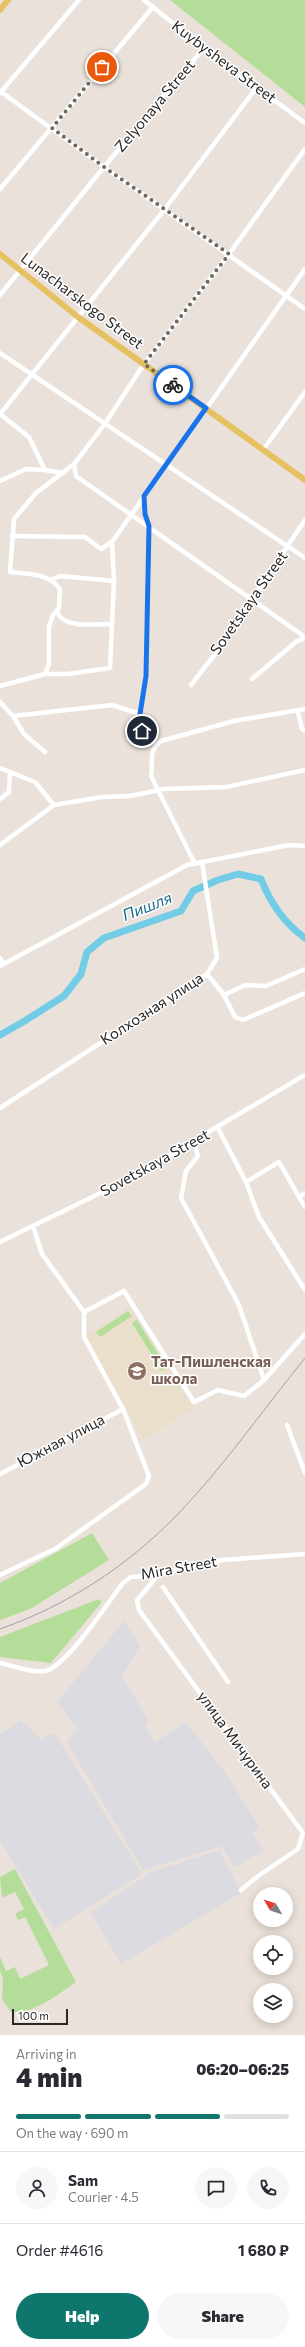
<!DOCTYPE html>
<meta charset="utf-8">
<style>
body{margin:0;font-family:Commissioner,sans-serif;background:#f7f7f7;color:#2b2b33;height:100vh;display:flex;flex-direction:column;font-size:15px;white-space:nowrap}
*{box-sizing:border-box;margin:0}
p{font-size:13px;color:#7c7c81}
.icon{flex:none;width:22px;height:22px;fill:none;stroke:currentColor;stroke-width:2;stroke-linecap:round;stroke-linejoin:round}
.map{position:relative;height:2035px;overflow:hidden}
.panel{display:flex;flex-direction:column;background:#fff;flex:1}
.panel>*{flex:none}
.needle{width:26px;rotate:309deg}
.buttons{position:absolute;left:253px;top:1887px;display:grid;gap:8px}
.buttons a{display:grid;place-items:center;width:40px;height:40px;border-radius:50%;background:#fff;box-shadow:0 2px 10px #0003;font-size:20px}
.scale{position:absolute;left:12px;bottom:10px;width:56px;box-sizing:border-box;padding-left:4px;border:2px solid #282828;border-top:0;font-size:11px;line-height:14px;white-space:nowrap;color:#282828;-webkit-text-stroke:3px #fff;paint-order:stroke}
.pin{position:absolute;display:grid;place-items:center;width:34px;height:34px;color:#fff;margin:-17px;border:2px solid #fff;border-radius:50%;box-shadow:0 1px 4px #0007}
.courier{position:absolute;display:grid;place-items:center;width:40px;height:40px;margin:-20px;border:3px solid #1a73e8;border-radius:50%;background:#fff;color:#222;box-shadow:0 1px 5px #0007}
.headline em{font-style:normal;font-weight:800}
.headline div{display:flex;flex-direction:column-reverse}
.headline{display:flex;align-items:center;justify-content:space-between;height:68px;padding:0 16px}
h1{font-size:26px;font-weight:800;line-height:30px}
.bar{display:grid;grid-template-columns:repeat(4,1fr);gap:6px 4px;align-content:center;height:48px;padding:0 16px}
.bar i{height:5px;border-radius:3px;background:#e1e1e2}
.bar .active{background:#0f766e}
.bar p{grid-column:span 4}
.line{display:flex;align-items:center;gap:10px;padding:0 16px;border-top:1px solid #e1e1e2}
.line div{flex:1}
.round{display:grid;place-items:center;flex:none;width:42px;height:42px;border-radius:21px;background:#f7f7f7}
.primary-button{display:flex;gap:8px;margin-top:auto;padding:8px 16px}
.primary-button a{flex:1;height:46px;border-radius:24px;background:#0f766e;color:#fff;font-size:16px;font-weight:800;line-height:46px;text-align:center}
.primary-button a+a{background:#f7f7f7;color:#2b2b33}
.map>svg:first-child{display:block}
.industrial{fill:#dcdbe2}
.education{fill:#eadfca}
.green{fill:#b4dd9a}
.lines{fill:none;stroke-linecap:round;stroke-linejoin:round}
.river{stroke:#73cce6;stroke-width:7}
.minor{stroke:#fff;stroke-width:4.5}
.major{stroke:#e6c162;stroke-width:6}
.rail{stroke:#9ea1b1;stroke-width:1}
.done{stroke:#6c6966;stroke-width:4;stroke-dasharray:0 7.2}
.route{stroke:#1a73e8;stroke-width:5}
.labels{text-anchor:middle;stroke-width:3;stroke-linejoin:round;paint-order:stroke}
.street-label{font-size:15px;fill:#282828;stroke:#fff}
.education-label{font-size:15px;font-weight:bold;fill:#785e54;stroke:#fff;text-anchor:start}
.water-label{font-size:16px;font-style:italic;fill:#166a8e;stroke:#fff}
</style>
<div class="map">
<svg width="305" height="2035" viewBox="0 0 305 2035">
<rect width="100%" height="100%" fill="#eae2da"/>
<g class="industrial">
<path d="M124 1621 140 1646 122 1677 149 1721 145 1726 155 1742 186 1722 224 1771 260 1828 252 1832 263 1851 234 1868 222 1846 143 1870 66 1741 78 1730 57 1702Z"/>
<path d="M21 1720 41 1740 54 1732 142 1874 54 1929 0 1841V1734Z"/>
<path d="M220 1850 241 1893 121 1964 91 1913 151 1872Z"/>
</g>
<path class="education" d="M129 1307 194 1409 143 1439 86 1336Z"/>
<g class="green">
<path d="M170 0H305V107Z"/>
<path d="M128 1311 132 1316 100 1337 96 1332Z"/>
<path d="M137 1320 167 1368 162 1371 132 1323Z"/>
<path d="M92 1533 109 1560 30 1609 0 1620V1583Z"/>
<path d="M99 1599 102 1602 51 1663 0 1657V1637Z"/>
<path d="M15 1869 76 1982C57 1995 34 2014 11 2012L2 1999 3 1979 0 1971V1957L6 1971 15 1967 20 1979 49 1965 25 1917 18 1920 15 1914 24 1909 15 1892 2 1898 0 1877Z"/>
</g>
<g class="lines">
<path class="river" d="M0 1035 23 1022 64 996 81 974 87 952 104 938 181 911 193 891 218 880 238 874 261 879C270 902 284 923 305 938"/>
<g class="minor">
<path d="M144 0 204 48 305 123"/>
<path d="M0 91 104 167 305 309"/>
<path d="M0 93 79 0"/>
<path d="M0 189 153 7"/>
<path d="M0 295 104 167 204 48"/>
<path d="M0 353 305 558"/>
<path d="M0 414 164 210 257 87"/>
<path d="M0 414 29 437 45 470 63 473"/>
<path d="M263 450 305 392"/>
<path d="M74 464 76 476 305 637"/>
<path d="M0 481 26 469 45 470"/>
<path d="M12 536 85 537 101 549 112 542 305 269"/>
<path d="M50 580 61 576 114 581 112 542"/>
<path d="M57 612C64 629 95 624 111 624"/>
<path d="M45 674 49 664V627L53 615 59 608 60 589C49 573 27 574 10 572L14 519 36 493 74 464 104 425 144 364 229 254 305 149"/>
<path d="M252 679 297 641 305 638"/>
<path d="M191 685 215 654 305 520"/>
<path d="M0 686 45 674H68L110 668 114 581"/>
<path d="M0 702 13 716 24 734 45 752"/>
<path d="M298 712 302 729 305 731"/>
<path d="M13 716 112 705 140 714"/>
<path d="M142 731 140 714 146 676 149 526 145 514 144 496"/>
<path d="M0 768 35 782 54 805"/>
<path d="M0 799 9 792 10 772"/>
<path d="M0 845 54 805 102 797 130 796 164 789 226 787 305 770"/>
<path d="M195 864 151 776C154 763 147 750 161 741L234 721 305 709"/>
<path d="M0 958 3 963"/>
<path d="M0 966 187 865 289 845 305 846"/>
<path d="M207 974 224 995 245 985 266 986 305 969"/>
<path d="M224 995 235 1017 243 1020 305 993"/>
<path d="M0 1108 207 974 217 958 202 862"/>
<path d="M218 1128 246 1182 259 1217 305 1290"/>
<path d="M194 1142 198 1156 186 1171 181 1198 239 1305 264 1380"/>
<path d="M246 1182 279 1162 299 1197 305 1193"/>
<path d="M299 1197 305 1207"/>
<path d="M33 1226 42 1254 84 1312 124 1291 194 1402 218 1390 244 1396 264 1380 305 1334"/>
<path d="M0 1242 127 1180 305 1075"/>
<path d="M287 1425 305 1473"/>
<path d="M0 1474 123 1409"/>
<path d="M0 1575 55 1549 146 1484 149 1476 123 1409 84 1337V1312"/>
<path d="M155 1575 154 1580 137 1600 139 1610 303 1833 298 1849 258 1876 241 1890"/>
<path d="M163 1587 228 1682"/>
<path d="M0 1663C14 1666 31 1673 45 1671 66 1667 108 1603 122 1584L131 1577 155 1575 223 1560 305 1554"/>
</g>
<g class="major">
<path d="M0 10 8 0"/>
<path d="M0 254 78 317 305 480"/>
</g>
<path class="rail" d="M0 1629C66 1606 126 1567 175 1517 222 1469 262 1411 305 1358"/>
</g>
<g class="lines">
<path class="done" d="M102 67 52 128 104 167 229 254 144 364 173 385"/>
<path class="route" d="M142 731 140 714 146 676 149 526 145 514 144 496 206 408 173 385"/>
</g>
<defs>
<symbol id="school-disc" viewBox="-11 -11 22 22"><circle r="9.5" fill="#8d6e63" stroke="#fff"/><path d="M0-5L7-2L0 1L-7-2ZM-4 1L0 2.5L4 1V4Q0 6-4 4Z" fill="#fff"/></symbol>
</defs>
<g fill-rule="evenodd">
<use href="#school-disc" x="126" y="1360" width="22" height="22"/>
</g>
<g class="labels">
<g class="street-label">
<text transform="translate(224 62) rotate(37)" y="5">Kuybysheva Street</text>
<text transform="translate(155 106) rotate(-50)" y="5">Zelyonaya Street</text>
<text transform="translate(82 301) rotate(37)" y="5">Lunacharskogo Street</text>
<text transform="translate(249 603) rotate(-55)" y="5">Sovetskaya Street</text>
<text transform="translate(152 1009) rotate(-33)" y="5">Колхозная улица</text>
<text transform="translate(155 1163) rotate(-29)" y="5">Sovetskaya Street</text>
<text transform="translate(61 1441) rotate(-28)" y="5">Южная улица</text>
<text transform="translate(179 1568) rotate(-10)" y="5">Mira Street</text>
<text transform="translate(235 1740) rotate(54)" y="5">улица Мичурина</text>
</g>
<g class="education-label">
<text x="151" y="1367">Тат-Пишленская<tspan x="151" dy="17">школа</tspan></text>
</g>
<g class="water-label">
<text transform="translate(147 906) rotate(-22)" y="6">Пишля</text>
</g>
</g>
</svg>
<div class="buttons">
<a><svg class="needle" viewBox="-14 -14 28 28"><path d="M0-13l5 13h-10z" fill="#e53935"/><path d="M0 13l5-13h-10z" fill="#7c7c81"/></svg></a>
<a><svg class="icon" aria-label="locate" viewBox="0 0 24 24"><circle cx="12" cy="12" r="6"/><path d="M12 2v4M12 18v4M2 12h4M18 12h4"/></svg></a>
<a><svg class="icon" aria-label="layers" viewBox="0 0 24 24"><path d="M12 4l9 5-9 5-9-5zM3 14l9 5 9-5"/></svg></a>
</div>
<div class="scale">100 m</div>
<div class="pin" style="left:102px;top:67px;background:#ea580c"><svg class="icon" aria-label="bag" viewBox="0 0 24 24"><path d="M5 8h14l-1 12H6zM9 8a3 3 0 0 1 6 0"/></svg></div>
<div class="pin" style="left:142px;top:731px;background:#1f2937"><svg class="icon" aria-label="home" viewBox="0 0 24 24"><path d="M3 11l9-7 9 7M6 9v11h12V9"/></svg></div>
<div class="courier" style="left:173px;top:385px"><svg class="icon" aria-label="bike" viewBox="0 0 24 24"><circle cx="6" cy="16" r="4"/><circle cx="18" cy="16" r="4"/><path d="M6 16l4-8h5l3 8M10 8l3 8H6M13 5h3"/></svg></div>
</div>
<section class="panel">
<div class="headline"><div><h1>4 min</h1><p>Arriving in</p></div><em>06:20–06:25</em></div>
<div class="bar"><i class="active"></i><i class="active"></i><i class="active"></i><i></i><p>On the way · 690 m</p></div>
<div class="line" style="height:72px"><a class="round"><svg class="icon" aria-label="person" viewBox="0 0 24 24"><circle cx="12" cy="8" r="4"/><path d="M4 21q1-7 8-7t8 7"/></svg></a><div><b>Sam</b><p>Courier · 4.5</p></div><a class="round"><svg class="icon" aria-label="chat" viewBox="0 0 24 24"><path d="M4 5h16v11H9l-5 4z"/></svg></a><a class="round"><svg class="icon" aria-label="phone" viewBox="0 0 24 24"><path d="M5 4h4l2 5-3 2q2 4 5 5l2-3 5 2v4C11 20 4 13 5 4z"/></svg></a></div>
<div class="line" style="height:52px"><div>Order #4616</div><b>1 680 ₽</b></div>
<div class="primary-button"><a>Help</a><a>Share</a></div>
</section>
